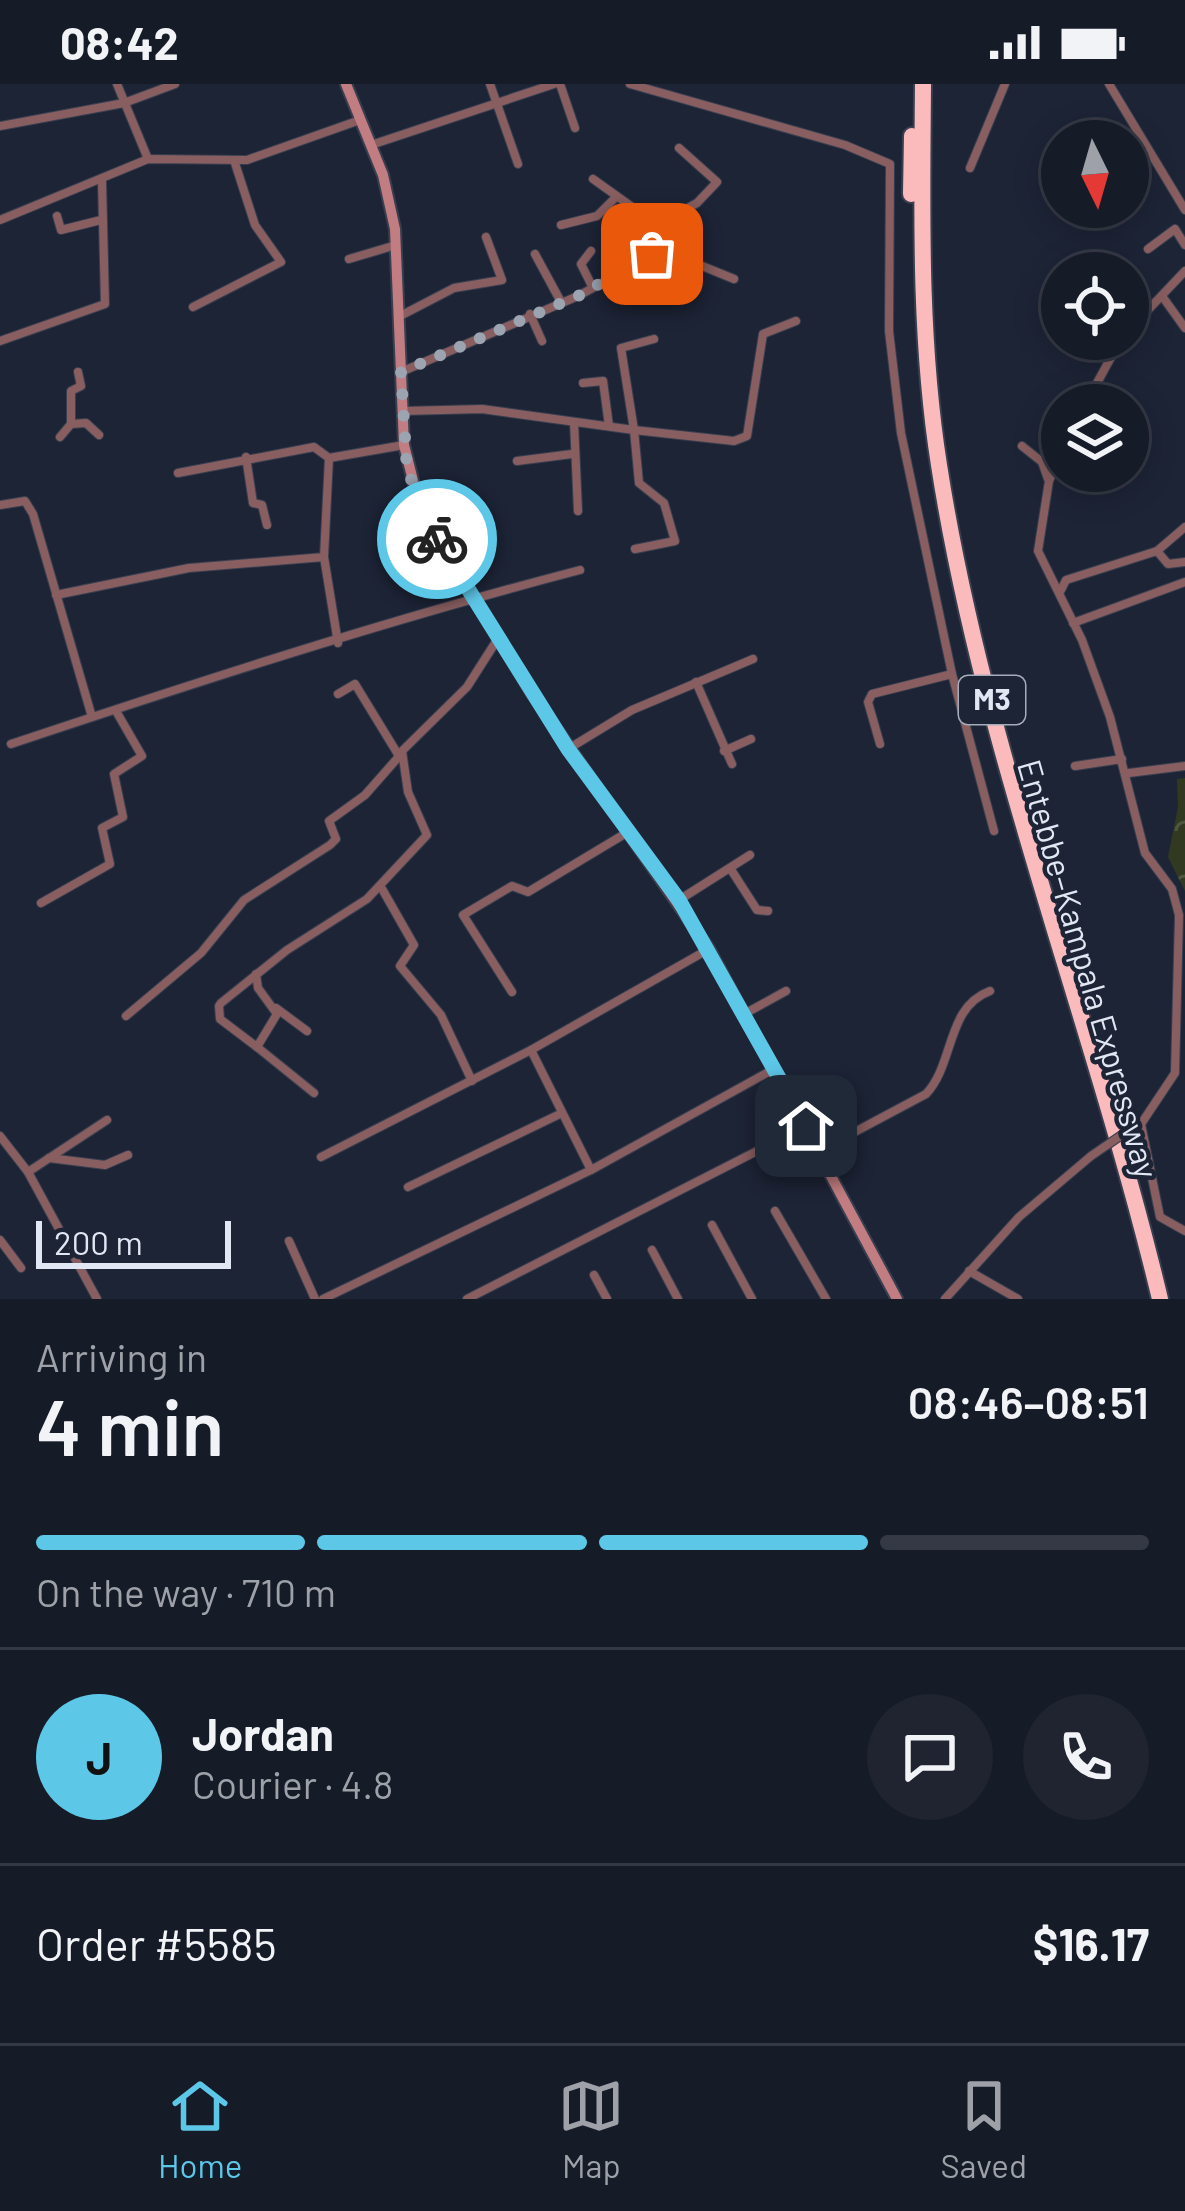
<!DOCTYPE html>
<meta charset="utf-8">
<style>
body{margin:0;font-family:Barlow,sans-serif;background:#1f2430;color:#f1f3f6;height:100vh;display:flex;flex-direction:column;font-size:45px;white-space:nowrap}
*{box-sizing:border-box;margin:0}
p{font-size:39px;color:#9ea1a8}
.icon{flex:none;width:66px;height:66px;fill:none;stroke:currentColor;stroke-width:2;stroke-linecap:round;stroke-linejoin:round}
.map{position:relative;height:1215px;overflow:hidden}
.sheet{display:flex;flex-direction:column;background:#161b28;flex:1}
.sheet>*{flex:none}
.needle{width:78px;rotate:175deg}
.controls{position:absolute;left:1041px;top:36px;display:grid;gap:24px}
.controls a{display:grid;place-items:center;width:108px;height:108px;border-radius:50%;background:#161b28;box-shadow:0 6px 30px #0003,0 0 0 3px #353945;font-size:60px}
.scale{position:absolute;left:36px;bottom:30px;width:195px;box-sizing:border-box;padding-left:12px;border:6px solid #e1e7f3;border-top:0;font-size:33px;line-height:42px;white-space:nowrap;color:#e1e7f3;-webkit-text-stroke:9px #1d2436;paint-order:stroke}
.pin{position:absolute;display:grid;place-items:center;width:102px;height:102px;color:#fff;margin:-51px;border-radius:24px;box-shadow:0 6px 18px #0006}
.courier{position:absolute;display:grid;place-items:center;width:120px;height:120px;margin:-60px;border:9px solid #5dc7e8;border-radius:50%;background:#fff;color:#222;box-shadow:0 3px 15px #0007}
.overview em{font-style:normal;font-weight:600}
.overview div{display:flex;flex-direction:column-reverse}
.overview{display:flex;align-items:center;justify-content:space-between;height:204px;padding:0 36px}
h1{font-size:78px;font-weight:600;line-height:90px}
.bar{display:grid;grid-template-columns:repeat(4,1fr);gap:18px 12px;align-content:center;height:144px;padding:0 36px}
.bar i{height:15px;border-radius:9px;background:#353945}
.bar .on{background:#5dc7e8}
.bar p{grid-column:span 4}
.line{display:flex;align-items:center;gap:30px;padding:0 36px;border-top:3px solid #353945}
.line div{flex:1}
.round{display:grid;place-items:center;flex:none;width:126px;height:126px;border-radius:63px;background:#1f2430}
.status{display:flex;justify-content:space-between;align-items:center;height:84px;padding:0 60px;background:#161b28;direction:ltr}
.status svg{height:33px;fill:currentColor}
.menu{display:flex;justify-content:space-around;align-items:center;height:168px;border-top:3px solid #353945;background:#161b28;font-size:33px;color:#9ea1a8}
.menu a{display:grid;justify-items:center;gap:6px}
.menu .on{color:#5dc7e8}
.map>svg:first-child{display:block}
.forest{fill:url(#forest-crowns)}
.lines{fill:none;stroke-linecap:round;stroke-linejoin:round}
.minor-casing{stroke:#383f50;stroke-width:10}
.secondary-casing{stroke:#383f50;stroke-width:14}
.motorway-casing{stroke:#383f50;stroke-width:20}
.minor{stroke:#885e60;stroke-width:8}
.secondary{stroke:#c17d81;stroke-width:10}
.motorway{stroke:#fbbbbd;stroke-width:16}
.minor-bridge-casing{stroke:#383f50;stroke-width:10;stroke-linecap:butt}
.minor-bridge{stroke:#885e60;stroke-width:8}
.done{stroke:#9ca3b1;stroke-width:12;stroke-dasharray:0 21.6}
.route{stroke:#5dc7e8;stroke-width:15}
.labels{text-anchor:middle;stroke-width:9;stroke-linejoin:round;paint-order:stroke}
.shield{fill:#1d2436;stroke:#a6acba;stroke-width:3}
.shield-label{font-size:30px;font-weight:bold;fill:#e1e7f3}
.street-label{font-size:33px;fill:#e1e7f3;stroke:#1d2436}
</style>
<div class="status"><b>08:42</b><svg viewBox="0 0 49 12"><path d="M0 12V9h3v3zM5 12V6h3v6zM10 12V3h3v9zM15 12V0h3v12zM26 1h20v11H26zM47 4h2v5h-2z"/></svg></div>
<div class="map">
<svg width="1185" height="1215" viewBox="0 0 1185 1215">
<defs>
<pattern id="forest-crowns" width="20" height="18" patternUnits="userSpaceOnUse" patternTransform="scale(3)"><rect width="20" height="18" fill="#313a20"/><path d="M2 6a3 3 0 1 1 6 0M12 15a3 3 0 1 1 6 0" fill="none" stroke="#4f5641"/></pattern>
</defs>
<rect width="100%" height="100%" fill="#1d2436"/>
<path class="forest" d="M1185 694V807L1168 773 1178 723 1177 695Z"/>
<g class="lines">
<defs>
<g id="minor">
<path d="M117 0 148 75"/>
<path d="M490 0 518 80"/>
<path d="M560 0 575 44"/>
<path d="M630 0 845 61 890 80 889 247 901 349 952 590 994 747"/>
<path d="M1109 0 1185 126"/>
<path d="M0 42 124 19 175 0"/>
<path d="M371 61 554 0"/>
<path d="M970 84 1005 0"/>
<path d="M593 95 649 135 663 166"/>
<path d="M57 132 61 146 101 136"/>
<path d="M0 136 148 75 247 76 360 36"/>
<path d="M561 141 597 132 616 113"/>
<path d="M655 142 697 119 717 98 679 64"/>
<path d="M1148 165 1175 145 1185 161"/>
<path d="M591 167 581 180 591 200"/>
<path d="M535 170 561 218"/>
<path d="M349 175 396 161"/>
<path d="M1162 212 1185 244"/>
<path d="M193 223 281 178 255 141 234 76"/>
<path d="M530 230 542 257"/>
<path d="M402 231 454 204 502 196 486 153"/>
<path d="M1128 247 1185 187"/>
<path d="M654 255 621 264 634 346 734 357 747 352 763 250 796 237"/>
<path d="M0 257 105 220 102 97"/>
<path d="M401 288 578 212 663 166 734 195"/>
<path d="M583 299 603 297 609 342"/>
<path d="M1085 321 1121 255"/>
<path d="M403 327 482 325 634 346 639 399 664 419 675 457 635 465"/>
<path d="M574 338 578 427"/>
<path d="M71 340 86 339 99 351"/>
<path d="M60 353 71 340V307L81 302 78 288"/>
<path d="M1022 362 1042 378 1048 395"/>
<path d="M1062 368 1049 397 1038 467 1082 556 1110 633 1145 769 1172 805 1179 831 1175 989 1141 1040 1160 1133 1185 1147"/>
<path d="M246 373 253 419 262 421 267 441"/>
<path d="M329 374 404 361"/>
<path d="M517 377 572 370"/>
<path d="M178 389 314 363 329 374"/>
<path d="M0 421 25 417 33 430 92 633"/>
<path d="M1157 467 1185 443"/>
<path d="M324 473 338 559"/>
<path d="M1061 506 1066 496 1157 467 1168 480 1185 478"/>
<path d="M56 511 189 484 324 473 329 374"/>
<path d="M1073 539 1185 498"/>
<path d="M696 598 732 680"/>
<path d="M338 610 355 600 399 672"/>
<path d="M11 660C200 597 388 536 580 486"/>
<path d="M880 660 868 618 872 610 952 590"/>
<path d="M568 665 632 626 753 575"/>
<path d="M724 667 751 655"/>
<path d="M1075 682 1122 675"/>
<path d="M1129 689 1185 682"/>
<path d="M730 784 757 826 768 827"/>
<path d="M381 803 414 861 400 882 441 931 472 997"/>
<path d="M679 816 750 771"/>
<path d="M41 819 110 780 102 744 123 733 114 690 142 672 116 627"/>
<path d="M256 890 258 904 277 930 257 963 220 935 219 922 221 919 287 866 367 815 427 751 408 708 402 667 467 603 497 556"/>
<path d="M512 908 463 831 512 802 528 808 628 748"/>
<path d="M276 924 307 947"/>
<path d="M746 929 786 907"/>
<path d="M126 932 201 869 244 816 330 761 336 755 329 737 365 711 402 669"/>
<path d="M257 963 314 1009"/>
<path d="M531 966 709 865"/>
<path d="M0 1052 28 1088 97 1215"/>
<path d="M819 1067 926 1010C955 979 946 923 990 907"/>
<path d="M321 1073 531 966 591 1086"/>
<path d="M49 1074 105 1081 128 1071"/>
<path d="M28 1088 107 1036"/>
<path d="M408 1103 562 1029"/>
<path d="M775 1127 826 1215"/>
<path d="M712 1141 752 1215"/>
<path d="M0 1156 21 1184"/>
<path d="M289 1157 315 1215"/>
<path d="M652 1166 678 1215"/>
<path d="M969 1187 1018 1215"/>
<path d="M594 1191 607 1215"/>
<path d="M323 1215 591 1086 774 985"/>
<path d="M467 1215 804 1043"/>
<path d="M945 1215 1019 1133 1091 1072"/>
</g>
<path id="secondary" d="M346 0 383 91 395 145 404 361 421 428 533 611 709 865 897 1215"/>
<g id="motorway">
<path d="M923 0C922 127 919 255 939 381 983 665 1093 936 1160 1215"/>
<path d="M911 110 912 52"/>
</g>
</defs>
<use href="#minor" class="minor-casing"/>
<use href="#secondary" class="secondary-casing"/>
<use href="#motorway" class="motorway-casing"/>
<use href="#minor" class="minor"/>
<use href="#secondary" class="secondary"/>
<use href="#motorway" class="motorway"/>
<defs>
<path id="minor-bridge" d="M1091 1072 1129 1046"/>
</defs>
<use href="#minor-bridge" class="minor-bridge-casing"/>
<use href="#minor-bridge" class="minor-bridge"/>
</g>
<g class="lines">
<path class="done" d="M437 455 407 386 401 288 578 212 652 170"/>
<path class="route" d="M437 455 568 665 679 816 806 1042"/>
</g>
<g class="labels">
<rect class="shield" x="959" y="592" width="66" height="48" rx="9"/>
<g class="shield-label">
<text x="992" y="626">M3</text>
</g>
<g class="street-label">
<text transform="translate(1088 885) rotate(74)" y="12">Entebbe–Kampala Expressway</text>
</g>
</g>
</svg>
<div class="controls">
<a><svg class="needle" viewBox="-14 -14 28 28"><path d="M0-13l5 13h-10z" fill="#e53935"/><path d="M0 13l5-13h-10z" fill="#9ea1a8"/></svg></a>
<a><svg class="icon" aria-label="locate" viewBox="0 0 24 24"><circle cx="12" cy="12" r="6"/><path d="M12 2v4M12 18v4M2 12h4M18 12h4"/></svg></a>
<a><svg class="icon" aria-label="layers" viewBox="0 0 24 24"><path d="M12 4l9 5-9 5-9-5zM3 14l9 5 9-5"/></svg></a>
</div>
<div class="scale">200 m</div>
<div class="pin" style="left:652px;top:170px;background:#ea580c"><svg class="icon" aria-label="bag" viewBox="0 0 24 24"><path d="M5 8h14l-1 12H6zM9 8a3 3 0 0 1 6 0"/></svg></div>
<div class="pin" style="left:806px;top:1042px;background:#1f2937"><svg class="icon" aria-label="home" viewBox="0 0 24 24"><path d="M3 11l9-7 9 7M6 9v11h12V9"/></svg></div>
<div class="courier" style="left:437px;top:455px"><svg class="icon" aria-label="bike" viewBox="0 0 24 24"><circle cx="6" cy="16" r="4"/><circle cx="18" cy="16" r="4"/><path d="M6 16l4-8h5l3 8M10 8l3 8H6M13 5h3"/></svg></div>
</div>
<section class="sheet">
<div class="overview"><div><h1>4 min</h1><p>Arriving in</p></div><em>08:46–08:51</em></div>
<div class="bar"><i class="on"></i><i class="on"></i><i class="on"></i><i></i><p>On the way · 710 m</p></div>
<div class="line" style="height:216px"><b class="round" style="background:#5dc7e8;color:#111">J</b><div><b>Jordan</b><p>Courier · 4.8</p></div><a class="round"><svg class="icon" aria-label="chat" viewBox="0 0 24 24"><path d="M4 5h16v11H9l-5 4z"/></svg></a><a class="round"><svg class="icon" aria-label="phone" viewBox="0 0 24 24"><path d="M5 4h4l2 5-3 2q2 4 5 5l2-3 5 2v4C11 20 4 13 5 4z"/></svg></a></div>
<div class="line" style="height:156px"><div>Order #5585</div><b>$16.17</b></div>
</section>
<nav class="menu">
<a class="on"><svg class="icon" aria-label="home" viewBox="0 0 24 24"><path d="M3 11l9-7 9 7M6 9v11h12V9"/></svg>Home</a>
<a><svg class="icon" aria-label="map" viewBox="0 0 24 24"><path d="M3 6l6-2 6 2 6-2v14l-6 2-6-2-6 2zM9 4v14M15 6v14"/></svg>Map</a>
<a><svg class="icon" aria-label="saved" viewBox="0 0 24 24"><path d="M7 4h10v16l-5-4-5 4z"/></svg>Saved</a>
</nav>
